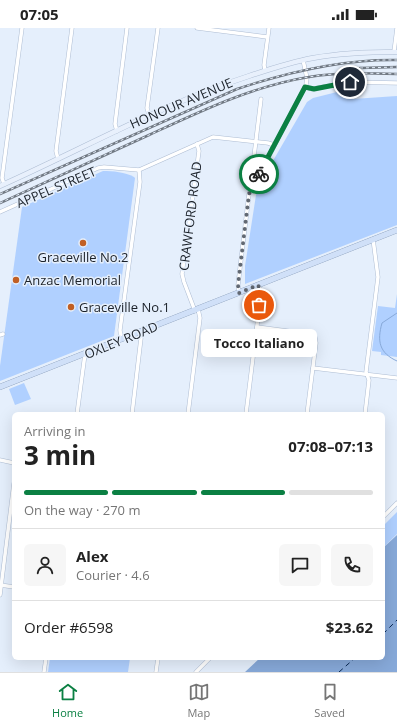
<!DOCTYPE html>
<meta charset="utf-8">
<style>
body{margin:0;font-family:"Open Sans",sans-serif;background:#f6f6f6;color:#222;height:100vh;display:flex;flex-direction:column;font-size:15px;white-space:nowrap}
*{box-sizing:border-box;margin:0}
p{font-size:13px;color:#767676}
.icon{flex:none;width:22px;height:22px;fill:none;stroke:currentColor;stroke-width:2;stroke-linecap:round;stroke-linejoin:round}
.map{position:relative;flex:1;overflow:hidden}
.drawer{position:absolute;left:12px;top:384px;width:373px;height:248px;display:flex;flex-direction:column;background:#fff;border-radius:6px;box-shadow:0 4px 16px #0002}
.drawer>*{flex:none}
.pin{position:absolute;display:grid;place-items:center;width:34px;height:34px;color:#fff;margin:-17px;border:2px solid #fff;border-radius:50%;box-shadow:0 1px 4px #0007}
.courier{position:absolute;display:grid;place-items:center;width:40px;height:40px;margin:-20px;border:3px solid #0b8043;border-radius:50%;background:#fff;color:#222;box-shadow:0 1px 5px #0007}
.bubble{position:absolute;height:28px;border-radius:6px;background:#fff;box-shadow:0 4px 16px #0002;font-size:13px;font-weight:700;line-height:28px;text-align:center}
.headline em{font-style:normal;font-weight:700}
.headline div{display:flex;flex-direction:column-reverse}
.headline{display:flex;align-items:center;justify-content:space-between;height:68px;padding:0 12px}
h1{font-size:26px;font-weight:700;line-height:30px}
.bar{display:grid;grid-template-columns:repeat(4,1fr);gap:6px 4px;align-content:center;height:48px;padding:0 12px}
.bar i{height:5px;border-radius:3px;background:#e0e0e0}
.bar .selected{background:#0b8043}
.bar p{grid-column:span 4}
.line{display:flex;align-items:center;gap:10px;padding:0 12px;border-top:1px solid #e0e0e0}
.line div{flex:1}
.round{display:grid;place-items:center;flex:none;width:42px;height:42px;border-radius:6px;background:#f6f6f6}
.status{display:flex;justify-content:space-between;align-items:center;height:28px;padding:0 20px;background:#fff;direction:ltr}
.status svg{height:11px;fill:currentColor}
.tabs{display:flex;justify-content:space-around;align-items:center;height:56px;border-top:1px solid #e0e0e0;background:#fff;font-size:11px;color:#767676}
.tabs a{display:grid;justify-items:center;gap:2px}
.tabs .selected{color:#0b8043}
.map>svg:first-child{display:block}
.green{fill:#b0d0ff}
.water{fill:#87a9d9}
.lines{fill:none;stroke-linecap:round;stroke-linejoin:round}
.stream{stroke:#87a9d9;stroke-width:1}
.ferry{stroke:#082854;stroke-width:1;stroke-dasharray:5 4;stroke-linecap:butt}
.minor-casing{stroke:#aebdd3;stroke-width:4.5}
.secondary-casing{stroke:#aebdd3;stroke-width:5.5}
.primary-casing{stroke:#7c90ad;stroke-width:6}
.minor{stroke:#fff;stroke-width:3.5}
.secondary{stroke:#e8f0fc;stroke-width:4.5}
.primary{stroke:#d0e0f8;stroke-width:5.5}
.rail-casing{stroke:#717983;stroke-width:2.5}
.rail{stroke:#e5effc;stroke-width:1;stroke-dasharray:3;stroke-linecap:butt}
.done{stroke:#626973;stroke-width:4;stroke-dasharray:0 7.2}
.route{stroke:#0b8043;stroke-width:5}
.poi-dot{fill:#c15f24;stroke:#e5effc;stroke-width:1.5}
.labels{text-anchor:middle;stroke-width:3;stroke-linejoin:round;paint-order:stroke}
.street-label{font-size:13px;fill:#1b2129;stroke:#e5effc}
.poi-label{font-size:13px;fill:#1b2129;stroke:#e5effc;text-anchor:start}
</style>
<div class="status"><b>07:05</b><svg viewBox="0 0 49 12"><path d="M0 12V9h3v3zM5 12V6h3v6zM10 12V3h3v9zM15 12V0h3v12zM26 1h20v11H26zM47 4h2v5h-2z"/></svg></div>
<div class="map">
<svg width="397" height="644" viewBox="0 0 397 644">
<rect width="100%" height="100%" fill="#e5effc"/>
<g class="green">
<path d="M346 61H353V71L397 68V197L245 256V238L256 167 270 138 307 74 313 70 345 62Z"/>
<path d="M103 143C113 143 125 144 134 149L135 150 114 308 0 353V338L22 179Z"/>
<path d="M397 266V329L381 327V324L372 323 378 278 395 280Z"/>
<path d="M24 355 31 371 15 377 9 361Z"/>
<path d="M397 484V506L383 520V498Z"/>
<path d="M50 630H130L128 644H48Z"/>
</g>
<path class="water" d="M397 507V644H245L260 630H383V520Z"/>
<g class="lines">
<path class="stream" d="M397 285 382 295C377 313 379 325 397 333"/>
<g class="ferry">
<path d="M383 606 397 592"/>
<path d="M339 644 355 630"/>
</g>
<defs>
<g id="minor">
<path d="M197 0 267 9"/>
<path d="M394 24 397 0"/>
<path d="M265 42 264 37 269 0"/>
<path d="M305 59 312 61 350 54 397 55"/>
<path d="M149 87 147 80 158 0"/>
<path d="M117 103 115 96 127 0"/>
<path d="M58 131 56 123 72 0"/>
<path d="M256 153 252 150V145L261 71"/>
<path d="M4 156 2 150 22 0"/>
<path d="M0 184 98 140 104 139 139 142 213 109 268 115 274 117"/>
<path d="M239 265 238 257 240 240 249 166 306 57 307 50 303 32"/>
<path d="M195 283 184 254 182 246 199 123 197 116"/>
<path d="M257 299 310 306 315 309 316 315 307 386"/>
<path d="M0 307 3 306"/>
<path d="M121 311 120 302 140 154 139 142"/>
<path d="M313 340 397 350"/>
<path d="M77 386 85 326"/>
<path d="M132 386 141 310 140 304"/>
<path d="M188 386 200 290 198 281"/>
<path d="M246 386 261 265 259 257"/>
<path d="M365 386 369 352 366 344 378 249 373 211"/>
<path d="M0 432 14 435"/>
<path d="M383 489 397 475"/>
<path d="M0 557 14 559"/>
<path d="M0 567 14 455"/>
<path d="M44 644 46 630"/>
<path d="M156 644 158 630"/>
<path d="M196 644 210 630"/>
</g>
<path id="secondary" d="M0 158C83 121 162 76 249 48 270 41 291 34 313 30 341 25 369 24 397 24"/>
<path id="primary" d="M0 359 397 202"/>
</defs>
<use href="#minor" class="minor-casing"/>
<use href="#secondary" class="secondary-casing"/>
<use href="#primary" class="primary-casing"/>
<use href="#minor" class="minor"/>
<use href="#secondary" class="secondary"/>
<use href="#primary" class="primary"/>
<defs>
<g id="rail">
<path d="M360 40 397 39"/>
<path d="M0 166 237 61C288 44 343 31 397 32"/>
<path d="M0 175C50 152 100 129 149 107 201 83 253 58 309 49 338 44 368 45 397 46"/>
</g>
</defs>
<use href="#rail" class="rail-casing"/>
<use href="#rail" class="rail"/>
</g>
<g class="lines">
<path class="done" d="M259 146 249 166 238 257 239 265 258 257 261 263 259 277"/>
<path class="route" d="M259 146 305 59 314 61 350 54"/>
</g>
<g class="poi-dot">
<circle cx="83" cy="215" r="4"/>
<circle cx="16" cy="252" r="4"/>
<circle cx="71" cy="279" r="4"/>
</g>
<g class="labels">
<g class="street-label">
<text transform="translate(181 75) rotate(-23)" y="5">HONOUR AVENUE</text>
<text transform="translate(56 159) rotate(-23)" y="5">APPEL STREET</text>
<text transform="translate(190 188) rotate(-83)" y="5">CRAWFORD ROAD</text>
<text transform="translate(121 312) rotate(-22)" y="5">OXLEY ROAD</text>
</g>
<g class="poi-label">
<text x="83" y="234" text-anchor="middle">Graceville No.2</text>
<text x="24" y="257">Anzac Memorial</text>
<text x="79" y="284">Graceville No.1</text>
</g>
</g>
</svg>
<div class="pin" style="left:259px;top:277px;background:#ea580c"><svg class="icon" aria-label="bag" viewBox="0 0 24 24"><path d="M5 8h14l-1 12H6zM9 8a3 3 0 0 1 6 0"/></svg></div>
<div class="pin" style="left:350px;top:54px;background:#1f2937"><svg class="icon" aria-label="home" viewBox="0 0 24 24"><path d="M3 11l9-7 9 7M6 9v11h12V9"/></svg></div>
<div class="courier" style="left:259px;top:146px"><svg class="icon" aria-label="bike" viewBox="0 0 24 24"><circle cx="6" cy="16" r="4"/><circle cx="18" cy="16" r="4"/><path d="M6 16l4-8h5l3 8M10 8l3 8H6M13 5h3"/></svg></div>
<div class="bubble" style="left:201px;top:301px;width:116px">Tocco Italiano</div>
<section class="drawer">
<div class="headline"><div><h1>3 min</h1><p>Arriving in</p></div><em>07:08–07:13</em></div>
<div class="bar"><i class="selected"></i><i class="selected"></i><i class="selected"></i><i></i><p>On the way · 270 m</p></div>
<div class="line" style="height:72px"><a class="round"><svg class="icon" aria-label="person" viewBox="0 0 24 24"><circle cx="12" cy="8" r="4"/><path d="M4 21q1-7 8-7t8 7"/></svg></a><div><b>Alex</b><p>Courier · 4.6</p></div><a class="round"><svg class="icon" aria-label="chat" viewBox="0 0 24 24"><path d="M4 5h16v11H9l-5 4z"/></svg></a><a class="round"><svg class="icon" aria-label="phone" viewBox="0 0 24 24"><path d="M5 4h4l2 5-3 2q2 4 5 5l2-3 5 2v4C11 20 4 13 5 4z"/></svg></a></div>
<div class="line" style="height:52px"><div>Order #6598</div><b>$23.62</b></div>
</section>
</div>
<nav class="tabs">
<a class="selected"><svg class="icon" aria-label="home" viewBox="0 0 24 24"><path d="M3 11l9-7 9 7M6 9v11h12V9"/></svg>Home</a>
<a><svg class="icon" aria-label="map" viewBox="0 0 24 24"><path d="M3 6l6-2 6 2 6-2v14l-6 2-6-2-6 2zM9 4v14M15 6v14"/></svg>Map</a>
<a><svg class="icon" aria-label="saved" viewBox="0 0 24 24"><path d="M7 4h10v16l-5-4-5 4z"/></svg>Saved</a>
</nav>
